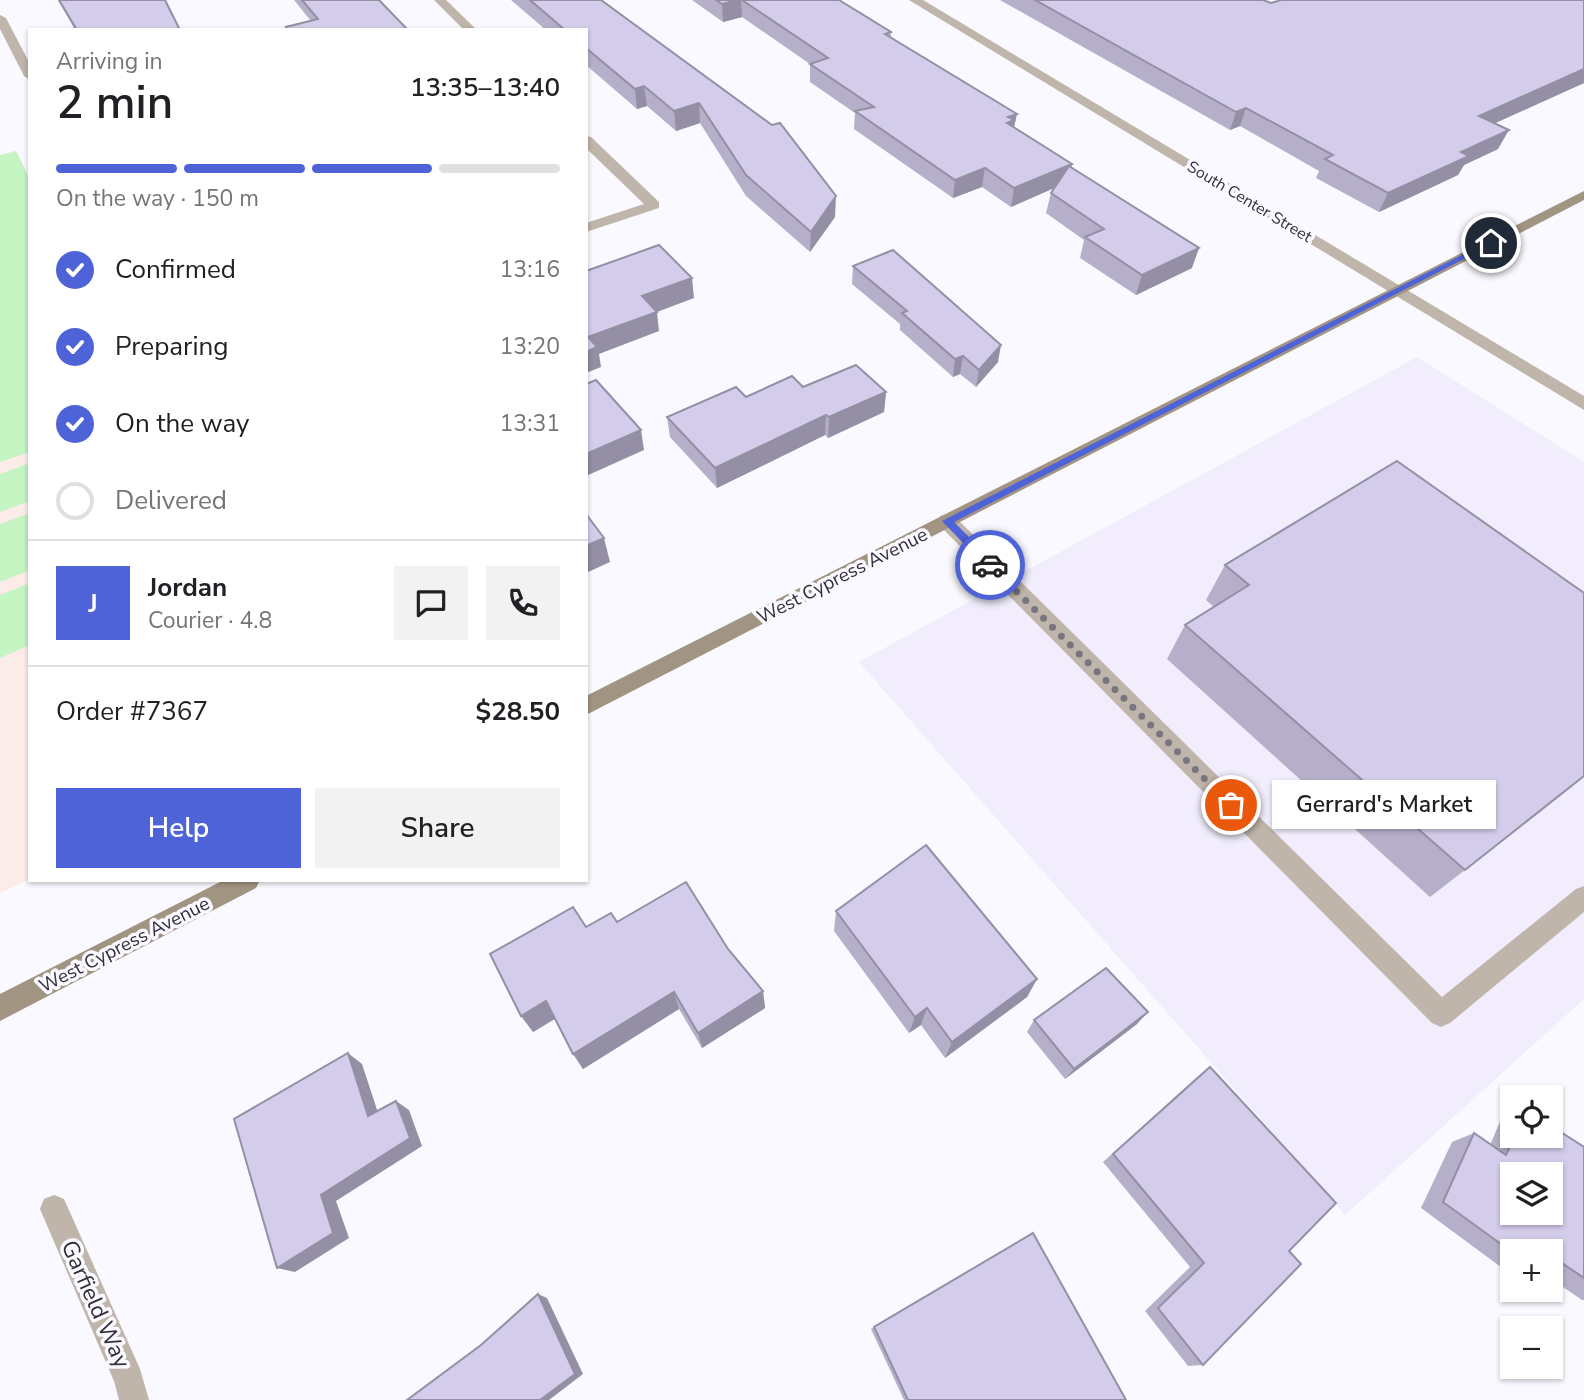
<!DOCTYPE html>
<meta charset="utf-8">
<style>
body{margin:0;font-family:"Nunito Sans",sans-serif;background:#f2f2f2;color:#202124;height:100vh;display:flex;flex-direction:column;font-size:26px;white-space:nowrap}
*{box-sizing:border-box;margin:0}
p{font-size:23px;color:#757577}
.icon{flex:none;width:38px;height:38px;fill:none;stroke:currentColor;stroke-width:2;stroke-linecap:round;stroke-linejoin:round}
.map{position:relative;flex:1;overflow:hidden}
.side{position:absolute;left:28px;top:28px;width:560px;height:854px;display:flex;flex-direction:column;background:#fff;border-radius:0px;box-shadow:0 2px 5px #0004}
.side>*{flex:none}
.tools{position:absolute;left:1500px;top:1085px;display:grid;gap:14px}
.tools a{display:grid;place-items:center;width:63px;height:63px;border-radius:0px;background:#fff;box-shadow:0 2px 5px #0004;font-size:35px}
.pin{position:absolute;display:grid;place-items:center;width:60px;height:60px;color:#fff;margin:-30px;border:4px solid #fff;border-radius:50%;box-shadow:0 2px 7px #0007}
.courier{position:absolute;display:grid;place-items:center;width:70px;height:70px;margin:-35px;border:5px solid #4f63d8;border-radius:50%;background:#fff;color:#222;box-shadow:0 2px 9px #0007}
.bubble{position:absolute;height:49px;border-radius:0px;background:#fff;box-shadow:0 2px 5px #0004;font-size:23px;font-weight:600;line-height:49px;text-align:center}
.summary em{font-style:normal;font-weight:600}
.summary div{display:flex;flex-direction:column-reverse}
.summary{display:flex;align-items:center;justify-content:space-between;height:119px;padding:0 28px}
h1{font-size:46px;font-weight:600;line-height:52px}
.bar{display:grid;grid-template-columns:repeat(4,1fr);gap:10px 7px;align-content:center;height:84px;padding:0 28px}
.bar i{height:9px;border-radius:5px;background:#e0e0e0}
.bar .on{background:#4f63d8}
.bar p{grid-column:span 4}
.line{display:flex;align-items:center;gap:18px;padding:0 28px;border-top:2px solid #e0e0e0}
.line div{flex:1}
.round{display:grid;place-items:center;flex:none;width:74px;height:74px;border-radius:0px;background:#f2f2f2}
ol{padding:0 28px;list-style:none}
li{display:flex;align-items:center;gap:21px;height:77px}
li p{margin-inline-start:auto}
li .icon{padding:7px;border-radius:50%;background:#4f63d8;color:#fff;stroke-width:4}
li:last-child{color:#757577}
li i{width:38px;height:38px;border:4px solid #e0e0e0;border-radius:50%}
.button{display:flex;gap:14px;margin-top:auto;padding:14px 28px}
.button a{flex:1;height:80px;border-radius:0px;background:#4f63d8;color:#fff;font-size:28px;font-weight:600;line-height:80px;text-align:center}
.button a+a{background:#f2f2f2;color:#202124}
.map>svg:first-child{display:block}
.built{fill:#f1edfd}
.education{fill:#fcece9}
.green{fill:#c3f4c2}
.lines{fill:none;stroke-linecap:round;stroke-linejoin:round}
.service{fill:#bfb5aa;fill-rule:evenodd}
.minor{fill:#bfb5aa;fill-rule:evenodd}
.tertiary{fill:#bfb5aa;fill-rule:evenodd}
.secondary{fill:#a29483;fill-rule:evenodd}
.wall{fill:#b6afca}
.shaded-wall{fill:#948fa4}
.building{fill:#d4cceb;stroke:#948fa4;stroke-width:2;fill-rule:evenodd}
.route{fill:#4f63d8}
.done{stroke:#78757f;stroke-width:7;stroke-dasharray:0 12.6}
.labels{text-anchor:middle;stroke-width:7;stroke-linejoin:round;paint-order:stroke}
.far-street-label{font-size:16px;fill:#322e3a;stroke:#faf9ff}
.street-label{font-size:19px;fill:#322e3a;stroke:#faf9ff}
.near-street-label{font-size:23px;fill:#322e3a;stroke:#faf9ff}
</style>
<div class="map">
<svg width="1584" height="1400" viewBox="0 0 1584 1400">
<rect width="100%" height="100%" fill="#faf9ff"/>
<path class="built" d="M1417 357 1584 462V999L1345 1215 859 662Z"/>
<path class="education" d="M16 151 30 180V879L0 893V155Z"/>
<g class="green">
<path d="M16 151 30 180V452L0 462V155Z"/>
<path d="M30 463V501L0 512V474Z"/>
<path d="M30 513V570L0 582V524Z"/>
<path d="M30 583V645L0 658V595Z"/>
</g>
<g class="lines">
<path class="service" d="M947 514 954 516 1442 997 1576 889 1584 886V912L1450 1023 1441 1027 1432 1023 940 526 938 521 940 516Z"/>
<g class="minor">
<path d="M434 0H446L477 30H464Z"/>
<path d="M0 15 6 18 30 64V80L24 76 0 29Z"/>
<path d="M586 136 591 137 659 202V208L586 232V223L644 204 586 148Z"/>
<path d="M54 1195 64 1199 140 1369 149 1400H119L114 1381 40 1209 44 1199Z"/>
</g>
<path class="tertiary" d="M909 0H923L1584 396V410Z"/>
<g class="secondary">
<path d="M1584 191V200L586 715V696Z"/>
<path d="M224 880H260L256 888 0 1021V994Z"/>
</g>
</g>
<g class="wall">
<path d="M58 0H165L180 30H75Z"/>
<path d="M294 0H379L408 30H287L286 27 311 21Z"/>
<path d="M511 0H601L835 217 810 252 746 196 700 123 676 131 647 106 637 109 586 65V30H546Z"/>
<path d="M692 0H839L891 32V37L1014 127 1072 164 1071 167 1192 268 1136 295 1080 258 1084 240 1046 213 1051 193 1054 188 1011 207 982 187 953 198 854 129 855 113 810 82V64L742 17 723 22Z"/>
<path d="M1000 0H1263L1271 3 1584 0V83L1494 123 1498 149 1464 165 1458 175 1379 212 1316 178 1319 171 1240 126 1230 130Z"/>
<path d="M853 266 998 362 976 387 960 374 953 377 900 330V324L852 284Z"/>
<path d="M803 387 886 392 884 412 828 438 825 435 717 488 670 437 667 417 746 397Z"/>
<path d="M1397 461 1465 870 1430 897 1167 659 1185 625 1214 607 1206 600 1225 565Z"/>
<path d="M836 911 1037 979 1027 997 945 1058 921 1025 909 1033 834 931Z"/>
<path d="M617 922 728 949 763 991 765 1008 702 1048 679 1009 583 1069 555 1019 533 1032 586 927Z"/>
<path d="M1034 1020 1137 1024 1065 1079 1027 1032Z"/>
<path d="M1210 1067 1289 1251 1203 1365 1188 1366 1145 1311 1190 1267 1103 1162 1197 1077Z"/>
<path d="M1512 1114V1136H1550L1584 1147V1300H1582L1550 1278V1251H1512V1273H1509L1421 1208 1452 1142 1474 1133 1490 1145 1502 1117Z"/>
<path d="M1033 1233 1126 1400H904L871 1329Z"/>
</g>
<g class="shaded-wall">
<path d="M738 0H741L742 17 723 22 722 4Z"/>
<path d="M1584 69V83L1469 135 1479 116Z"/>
<path d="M644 86 647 106 637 109 635 89Z"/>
<path d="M699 103 700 123 676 131 674 111Z"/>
<path d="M1246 108 1240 126 1230 130 1236 112Z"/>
<path d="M1017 114 1013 132 1004 141 1008 117Z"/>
<path d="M1509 130 1498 149 1464 165 1458 175 1379 212 1388 193 1461 152Z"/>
<path d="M1072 164 1068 182 1011 207 1014 188Z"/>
<path d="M985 168 982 187 953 198 955 180Z"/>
<path d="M836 196 835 217 810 252 811 232Z"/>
<path d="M1199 248 1192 268 1136 295 1142 275Z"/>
<path d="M692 278 694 298 657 312 659 331 599 354 601 367 586 373V352L588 337 642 296Z"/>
<path d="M1001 345 998 362 976 387 979 370Z"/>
<path d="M963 356 960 374 953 377 955 359Z"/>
<path d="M886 392 884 412 828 438 829 417Z"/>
<path d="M826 415 825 435 717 488 715 468Z"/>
<path d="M641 430 644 450 586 476V454Z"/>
<path d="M604 538 610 562 586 573V546Z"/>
<path d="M1037 979 1027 997 945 1058 952 1042Z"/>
<path d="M763 991 765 1008 702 1048 698 1033Z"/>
<path d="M674 992 679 1009 583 1069 573 1054Z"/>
<path d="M546 1001 556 1018 533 1032 521 1016Z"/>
<path d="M927 1008 921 1025 909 1033 915 1017Z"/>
<path d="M1148 1012 1137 1024 1065 1079 1074 1069Z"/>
<path d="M348 1053 362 1064 382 1125 368 1116Z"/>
<path d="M396 1101 409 1110 422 1146 336 1201 349 1238 295 1272 277 1268 321 1195Z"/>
<path d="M538 1294 547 1298 583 1374 549 1400H540Z"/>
</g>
<g class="building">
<path d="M59 0H165L180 30H77Z"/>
<path d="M302 0H379L408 30H288L286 27 318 19Z"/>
<path d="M530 0H601L772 125 780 123 836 196 811 232 746 175 699 103 674 111 644 86 635 89 586 48V30H565Z"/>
<path d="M716 0H738L722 4Z"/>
<path d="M742 0H839L891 32 885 34 1017 114 1008 117 1014 120 1007 123 1072 164 1014 188 985 168 955 180 855 111 874 107 810 64 828 58Z"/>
<path d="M1035 0H1263L1271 3 1281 0H1584V69L1479 116 1509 130 1461 152 1469 156 1388 193 1325 159 1333 155 1246 108 1236 112Z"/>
<path d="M1069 166 1199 248 1142 275 1085 237 1104 229 1051 193Z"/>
<path d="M659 245 692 278 642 296 657 312 588 337 597 347 586 352V271Z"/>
<path d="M893 250 1001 345 979 370 963 356 955 359 902 313 907 311 853 266Z"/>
<path d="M856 365 886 392 829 417 826 415 715 468 667 417 736 387 746 397 792 376 803 387Z"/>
<path d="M596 380 641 430 586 454V384Z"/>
<path d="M1397 461 1584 593V776L1465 870 1185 625 1249 585 1225 565Z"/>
<path d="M586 514 604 538 586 546Z"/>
<path d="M926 845 1037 979 952 1042 927 1008 915 1017 836 911Z"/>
<path d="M686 882 728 949 763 991 698 1033 674 992 573 1054 546 1001 521 1016 490 954 573 907 586 927 611 913 617 922Z"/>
<path d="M1106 968 1148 1012 1074 1069 1034 1020Z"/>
<path d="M348 1053 368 1116 396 1101 410 1138 321 1195 333 1233 277 1268 234 1119Z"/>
<path d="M1210 1067 1336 1203 1289 1251 1301 1264 1203 1365 1158 1308 1204 1263 1113 1154Z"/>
<path d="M1550 1125 1584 1147V1278L1550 1255V1251H1546L1544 1250 1543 1251H1512V1252L1443 1202 1474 1133 1506 1155 1515 1136H1550ZM1512 1174H1550V1213H1512Z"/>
<path d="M1033 1233 1126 1400H908L874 1327Z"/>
<path d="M538 1294 575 1374 540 1400H407L481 1345Z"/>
</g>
<path class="route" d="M1491 240 1493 244 954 522 994 562V568H987L942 521Z"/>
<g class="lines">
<path class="done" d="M990 565 1231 805"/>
</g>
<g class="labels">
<g class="far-street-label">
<text transform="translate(1250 201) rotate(31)" y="6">South Center Street</text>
</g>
<g class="street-label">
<text transform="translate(842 575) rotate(-27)" y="7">West Cypress Avenue</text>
<text transform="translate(124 944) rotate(-27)" y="7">West Cypress Avenue</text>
</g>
<g class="near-street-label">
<text transform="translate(96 1304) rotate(66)" y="8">Garfield Way</text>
</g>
</g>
</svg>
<div class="tools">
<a><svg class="icon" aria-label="locate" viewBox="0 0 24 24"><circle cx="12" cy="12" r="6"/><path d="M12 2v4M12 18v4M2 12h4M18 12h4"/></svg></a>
<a><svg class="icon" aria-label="layers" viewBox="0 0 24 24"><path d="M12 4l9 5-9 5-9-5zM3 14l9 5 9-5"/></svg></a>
<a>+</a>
<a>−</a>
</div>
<div class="pin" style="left:1231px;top:805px;background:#ea580c"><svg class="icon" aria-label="bag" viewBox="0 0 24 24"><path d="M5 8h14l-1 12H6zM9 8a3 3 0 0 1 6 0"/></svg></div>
<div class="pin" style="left:1491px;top:243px;background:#1f2937"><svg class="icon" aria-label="home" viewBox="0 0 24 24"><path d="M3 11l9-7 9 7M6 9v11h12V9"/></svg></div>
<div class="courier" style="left:990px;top:565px"><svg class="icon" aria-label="car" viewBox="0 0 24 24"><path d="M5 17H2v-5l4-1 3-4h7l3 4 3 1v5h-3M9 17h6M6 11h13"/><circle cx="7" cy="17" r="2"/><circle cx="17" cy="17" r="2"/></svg></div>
<div class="bubble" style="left:1272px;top:780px;width:224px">Gerrard's Market</div>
<section class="side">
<div class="summary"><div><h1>2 min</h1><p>Arriving in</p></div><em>13:35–13:40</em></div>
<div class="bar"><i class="on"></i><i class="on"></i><i class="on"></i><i></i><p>On the way · 150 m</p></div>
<ol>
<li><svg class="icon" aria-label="check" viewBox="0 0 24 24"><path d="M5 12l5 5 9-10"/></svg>Confirmed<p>13:16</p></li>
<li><svg class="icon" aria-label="check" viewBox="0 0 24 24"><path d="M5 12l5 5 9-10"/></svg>Preparing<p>13:20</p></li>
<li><svg class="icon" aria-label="check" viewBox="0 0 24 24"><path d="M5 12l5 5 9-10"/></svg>On the way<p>13:31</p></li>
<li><i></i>Delivered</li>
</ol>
<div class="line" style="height:126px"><b class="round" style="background:#4f63d8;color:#fff">J</b><div><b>Jordan</b><p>Courier · 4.8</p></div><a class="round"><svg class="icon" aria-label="chat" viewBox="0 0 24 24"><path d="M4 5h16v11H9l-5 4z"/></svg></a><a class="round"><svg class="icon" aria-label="phone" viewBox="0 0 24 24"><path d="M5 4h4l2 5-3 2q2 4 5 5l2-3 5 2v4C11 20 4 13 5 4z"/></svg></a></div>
<div class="line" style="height:91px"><div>Order #7367</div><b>$28.50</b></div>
<div class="button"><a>Help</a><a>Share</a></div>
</section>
</div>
